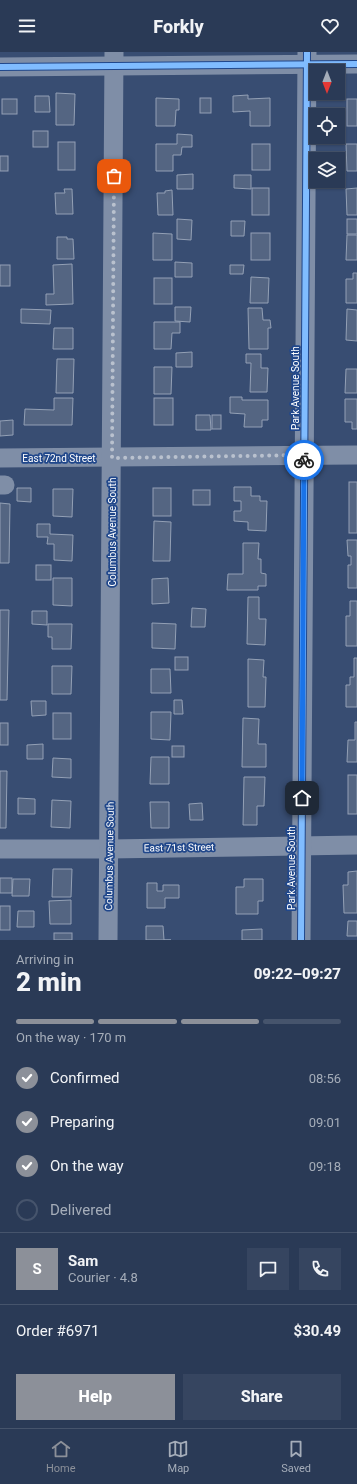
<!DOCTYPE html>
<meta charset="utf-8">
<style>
body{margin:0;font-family:Roboto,sans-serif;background:#364560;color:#f1f3f6;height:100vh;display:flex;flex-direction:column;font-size:15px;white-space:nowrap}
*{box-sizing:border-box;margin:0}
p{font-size:13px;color:#a5adb9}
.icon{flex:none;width:22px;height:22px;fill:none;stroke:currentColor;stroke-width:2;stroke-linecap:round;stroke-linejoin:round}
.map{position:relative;height:888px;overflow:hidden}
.sheet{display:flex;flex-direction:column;background:#2a3a56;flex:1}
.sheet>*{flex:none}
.needle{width:26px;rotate:180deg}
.controls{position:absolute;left:309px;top:12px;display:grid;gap:8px}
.controls a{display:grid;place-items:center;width:36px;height:36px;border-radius:0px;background:#2a3a56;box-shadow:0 1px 3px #0004,0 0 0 1px #46546c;font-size:20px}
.pin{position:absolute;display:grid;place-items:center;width:34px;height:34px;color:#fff;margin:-17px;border-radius:8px;box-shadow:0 2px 6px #0006}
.courier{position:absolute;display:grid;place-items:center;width:40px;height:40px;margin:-20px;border:3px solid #1a73e8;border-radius:50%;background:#fff;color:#222;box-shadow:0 1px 5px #0007}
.head em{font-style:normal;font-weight:800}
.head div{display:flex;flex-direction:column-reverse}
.head{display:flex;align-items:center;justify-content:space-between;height:68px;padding:0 16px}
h1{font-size:26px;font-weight:800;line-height:30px}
.bar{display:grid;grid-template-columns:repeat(4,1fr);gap:6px 4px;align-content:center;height:48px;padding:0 16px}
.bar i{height:5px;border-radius:3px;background:#46546c}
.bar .current{background:#8c9099}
.bar p{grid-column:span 4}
.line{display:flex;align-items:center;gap:10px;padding:0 16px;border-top:1px solid #46546c}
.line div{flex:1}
.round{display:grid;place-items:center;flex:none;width:42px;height:42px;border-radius:0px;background:#364560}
ol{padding:0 16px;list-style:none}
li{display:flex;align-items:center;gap:12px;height:44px}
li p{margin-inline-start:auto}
li .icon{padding:4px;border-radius:50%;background:#8c9099;color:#fff;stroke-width:4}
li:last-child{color:#a5adb9}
li i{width:22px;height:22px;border:2px solid #46546c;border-radius:50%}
.button{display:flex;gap:8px;margin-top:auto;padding:8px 16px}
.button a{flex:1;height:46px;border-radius:0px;background:#8c9099;color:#fff;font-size:16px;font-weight:800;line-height:46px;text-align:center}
.button a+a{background:#364560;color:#f1f3f6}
header{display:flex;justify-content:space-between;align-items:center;height:52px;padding:0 16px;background:#2a3a56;font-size:18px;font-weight:800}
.tab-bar{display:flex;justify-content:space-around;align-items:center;height:56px;border-top:1px solid #46546c;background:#2a3a56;font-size:11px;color:#a5adb9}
.tab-bar a{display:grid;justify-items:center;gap:2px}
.tab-bar .current{color:#8c9099}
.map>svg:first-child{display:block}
.building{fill:#546582;stroke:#93a0b5}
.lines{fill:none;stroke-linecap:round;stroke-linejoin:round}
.minor{stroke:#7f8ea7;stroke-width:19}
.cycleway-casing{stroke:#20478b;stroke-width:8}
.cycleway{stroke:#80bcff;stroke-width:6}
.done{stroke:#b9c1ce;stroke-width:4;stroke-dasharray:0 7.2}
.route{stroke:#1a73e8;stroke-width:5}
.labels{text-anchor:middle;stroke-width:3.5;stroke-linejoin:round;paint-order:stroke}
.street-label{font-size:10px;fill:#fff;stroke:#20478b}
</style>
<header><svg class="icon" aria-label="menu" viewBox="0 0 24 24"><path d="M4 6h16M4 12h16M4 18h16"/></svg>Forkly<svg class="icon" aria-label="heart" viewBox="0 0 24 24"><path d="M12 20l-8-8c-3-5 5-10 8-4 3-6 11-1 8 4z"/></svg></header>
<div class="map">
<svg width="357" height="888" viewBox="0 0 357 888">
<rect width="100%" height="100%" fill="#384d72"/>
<g class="building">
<path d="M56 41 75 42 74 73H56Z"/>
<path d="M248 43V47L270 46V74H250V59L233 60V44Z"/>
<path d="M35 44H49L50 60H35Z"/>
<path d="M156 46 179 47V58H176L175 74H156Z"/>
<rect x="200" y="46" width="11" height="15"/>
<rect x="2" y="47" width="15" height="15"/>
<rect x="347" y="47" width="10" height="27"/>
<rect x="33" y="79" width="15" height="16"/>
<path d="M177 82 192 83V95H182L181 103H173V119H156V92H177Z"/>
<rect x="58" y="90" width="17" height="28"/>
<rect x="252" y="92" width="18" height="26"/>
<path d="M346 92H357V119H347Z"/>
<rect x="0" y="104" width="8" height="15"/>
<path d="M193 122V137H177V123Z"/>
<path d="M234 123H251V137L234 136Z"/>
<rect x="252" y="136" width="17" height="27"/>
<path d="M357 136V163H347L346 137Z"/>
<path d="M64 137H72L73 162H56L55 141H65Z"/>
<path d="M172 138 173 163H158L157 141H165V139Z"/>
<path d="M177 167 192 168 191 188 177 187Z"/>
<rect x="347" y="167" width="10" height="15"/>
<path d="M231 169H245L244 184H231Z"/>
<path d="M153 181 172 182V208H153Z"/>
<rect x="251" y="181" width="19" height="27"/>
<path d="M347 183H357V208H346Z"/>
<path d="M57 185H67V187H73L74 207H57Z"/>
<path d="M175 210 192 211V225H175Z"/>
<path d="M72 212 73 252 46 253V242H54L53 213Z"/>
<rect x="0" y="213" width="10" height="21"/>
<path d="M230 213H244L243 222H230Z"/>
<path d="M353 221H357V251H346V227H353Z"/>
<path d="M251 225 269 226 268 251H250Z"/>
<rect x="154" y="226" width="18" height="26"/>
<path d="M175 255H191L190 270 175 269Z"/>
<path d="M248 256H262L263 268H270L271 276H268V297H249Z"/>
<path d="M21 257 51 258 50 272 21 271Z"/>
<path d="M347 257 357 258V289L346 288Z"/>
<path d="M154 270H180V281H172L171 297H154Z"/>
<path d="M54 276H73V297H53Z"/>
<path d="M192 300V315H176V301Z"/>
<path d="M246 302H261V316H268L267 340H250L251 311H246Z"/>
<path d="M57 307H74L73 341H56Z"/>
<path d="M154 315H172L171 342H154Z"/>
<path d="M346 317H357V341H345Z"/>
<path d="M230 345H242V348H268V368H262V375H244L245 362 230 361Z"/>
<path d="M54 346H73L72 373H24L25 357 54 358Z"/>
<rect x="154" y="346" width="19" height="27"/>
<path d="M345 347H357V377H352V370H345Z"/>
<path d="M196 363H210L211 378H196Z"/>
<rect x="212" y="363" width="9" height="14"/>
<path d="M13 368V383L0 384V369Z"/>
<rect x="349" y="430" width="8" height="51"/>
<path d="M234 435H251V444H260V449H267L266 479 248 478V470L234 469V459H241V449H234Z"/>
<path d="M17 436H31V450L17 449Z"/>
<rect x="153" y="436" width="18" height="28"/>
<path d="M53 437H73L72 465 53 464Z"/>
<rect x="193" y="438" width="17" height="15"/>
<path d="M0 451 10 452 9 511H0Z"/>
<path d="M154 469 171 470 170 509H153Z"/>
<path d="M37 472H50V482L73 483 72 509 54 508V492H47L48 485H37Z"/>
<path d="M347 488H357V536H348V513H351V504H348Z"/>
<path d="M243 491H259L258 507H261V521L266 522V534H258V538H227L228 522H243Z"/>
<rect x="36" y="513" width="15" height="15"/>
<path d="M53 526H72V554L53 553Z"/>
<path d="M168 526 169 551 152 552V527Z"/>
<path d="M248 545H259V567H266L265 593 247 592Z"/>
<path d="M350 549H357V594H346V564H350Z"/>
<path d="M192 556 206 557 205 575H191Z"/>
<path d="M0 558H9L7 648H0Z"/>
<path d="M32 559H47V573L32 572Z"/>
<path d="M152 571 176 572 175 597 152 596Z"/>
<path d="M48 572H72L71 597H52V585H48Z"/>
<rect x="175" y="605" width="13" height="13"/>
<path d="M354 606H357V655H346V633H350V625H354Z"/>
<path d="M248 607 264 608 263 625H266L265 655H248Z"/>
<path d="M52 614H72L71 642H52Z"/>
<path d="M151 617H170L171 641H151Z"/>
<path d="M174 648H182L183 662H174Z"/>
<path d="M31 649H46V663L32 664Z"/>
<path d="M151 660H171L170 688 151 687Z"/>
<rect x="53" y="661" width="18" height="26"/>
<path d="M243 666 259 667 258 692H266V715H242Z"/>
<path d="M355 670H357V710H347L348 688H355Z"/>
<rect x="0" y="671" width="8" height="22"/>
<path d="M43 692V707H27V693Z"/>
<rect x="172" y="694" width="12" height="11"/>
<path d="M151 705H169V732H150Z"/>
<path d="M53 706 71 707V726L52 725Z"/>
<path d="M0 719H7L6 776H0Z"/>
<rect x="348" y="723" width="9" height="39"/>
<path d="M244 725H265L264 754H257V773H243Z"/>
<path d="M18 746 35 747V762H18Z"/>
<path d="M52 748 71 749 70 776 51 775Z"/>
<path d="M150 750H169V776H151Z"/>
<path d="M202 751 203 768H190L189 752Z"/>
<path d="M53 817H72L71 845H52Z"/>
<path d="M357 819V861H344L343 833H348V820Z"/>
<rect x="0" y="826" width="12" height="15"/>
<path d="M13 827H30L29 844H12Z"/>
<path d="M244 827H263V849H258V862H236V835H244Z"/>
<path d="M147 831H157V839H163V833H179V846H165V856H147Z"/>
<path d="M71 848V872H50L49 849Z"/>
<rect x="0" y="854" width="10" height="24"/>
<path d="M18 859H34V875H17Z"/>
<path d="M348 869H357V884H347Z"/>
<path d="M146 874H163L164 888H171H146Z"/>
<path d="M262 877V888H242V878Z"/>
<rect x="54" y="881" width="18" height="7"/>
</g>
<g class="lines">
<g class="minor">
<path d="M0 15 357 12"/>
<path d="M0 406 357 403"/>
<path d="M0 433H5"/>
<path d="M0 797H109L357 793"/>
<path d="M108 888 114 0"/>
<path d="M301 888 307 0"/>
</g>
<defs>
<g id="cycleway">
<path d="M0 15 357 12"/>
<path d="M301 888 307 0"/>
</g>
</defs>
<use href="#cycleway" class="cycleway-casing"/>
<use href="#cycleway" class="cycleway"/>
</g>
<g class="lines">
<path class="done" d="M114 124 112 406 304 403V408"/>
<path class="route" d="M302 746 304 408"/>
</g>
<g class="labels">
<g class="street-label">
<text transform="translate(295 336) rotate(-90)" y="4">Park Avenue South</text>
<text x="59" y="410">East 72nd Street</text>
<text transform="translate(112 480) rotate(-90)" y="4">Columbus Avenue South</text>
<text transform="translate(179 795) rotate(-1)" y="4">East 71st Street</text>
<text transform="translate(109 804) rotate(-89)" y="4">Columbus Avenue South</text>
<text transform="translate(291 816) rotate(-90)" y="4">Park Avenue South</text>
</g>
</g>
</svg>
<div class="controls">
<a><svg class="needle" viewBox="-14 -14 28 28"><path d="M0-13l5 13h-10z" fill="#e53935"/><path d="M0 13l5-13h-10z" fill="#a5adb9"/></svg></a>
<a><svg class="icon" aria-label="locate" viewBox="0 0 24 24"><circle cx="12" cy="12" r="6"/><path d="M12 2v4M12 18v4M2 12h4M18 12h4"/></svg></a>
<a><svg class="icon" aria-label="layers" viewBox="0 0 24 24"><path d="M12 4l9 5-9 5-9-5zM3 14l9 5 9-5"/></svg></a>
</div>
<div class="pin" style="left:114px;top:124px;background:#ea580c"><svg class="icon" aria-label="bag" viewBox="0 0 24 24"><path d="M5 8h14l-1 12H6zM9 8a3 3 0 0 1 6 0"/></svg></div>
<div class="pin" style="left:302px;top:746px;background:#1f2937"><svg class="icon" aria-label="home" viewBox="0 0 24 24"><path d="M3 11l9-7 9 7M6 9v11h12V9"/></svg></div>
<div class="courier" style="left:304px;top:408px"><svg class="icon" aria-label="bike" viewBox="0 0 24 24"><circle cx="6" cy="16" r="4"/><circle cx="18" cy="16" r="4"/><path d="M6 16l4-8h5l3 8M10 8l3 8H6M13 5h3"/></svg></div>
</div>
<section class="sheet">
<div class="head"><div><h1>2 min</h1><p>Arriving in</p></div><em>09:22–09:27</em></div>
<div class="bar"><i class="current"></i><i class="current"></i><i class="current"></i><i></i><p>On the way · 170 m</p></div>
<ol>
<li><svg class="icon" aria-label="check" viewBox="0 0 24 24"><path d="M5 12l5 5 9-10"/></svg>Confirmed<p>08:56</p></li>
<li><svg class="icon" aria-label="check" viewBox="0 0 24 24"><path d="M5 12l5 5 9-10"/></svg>Preparing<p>09:01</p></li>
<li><svg class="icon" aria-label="check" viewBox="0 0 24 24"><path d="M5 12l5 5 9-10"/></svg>On the way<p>09:18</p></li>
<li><i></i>Delivered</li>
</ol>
<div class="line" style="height:72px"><b class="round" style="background:#8c9099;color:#fff">S</b><div><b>Sam</b><p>Courier · 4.8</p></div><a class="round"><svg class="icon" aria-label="chat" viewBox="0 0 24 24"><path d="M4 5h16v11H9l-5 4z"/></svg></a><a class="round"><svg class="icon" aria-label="phone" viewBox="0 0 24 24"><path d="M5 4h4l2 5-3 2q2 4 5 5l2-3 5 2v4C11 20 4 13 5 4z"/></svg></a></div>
<div class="line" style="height:52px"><div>Order #6971</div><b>$30.49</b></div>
<div class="button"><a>Help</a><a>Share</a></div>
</section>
<nav class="tab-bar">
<a class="current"><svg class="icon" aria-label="home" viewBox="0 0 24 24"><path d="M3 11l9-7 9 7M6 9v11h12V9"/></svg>Home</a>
<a><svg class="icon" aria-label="map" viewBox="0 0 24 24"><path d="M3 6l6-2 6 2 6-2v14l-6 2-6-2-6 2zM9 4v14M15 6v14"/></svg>Map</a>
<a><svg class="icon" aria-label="saved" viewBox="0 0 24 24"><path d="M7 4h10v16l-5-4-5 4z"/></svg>Saved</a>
</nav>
